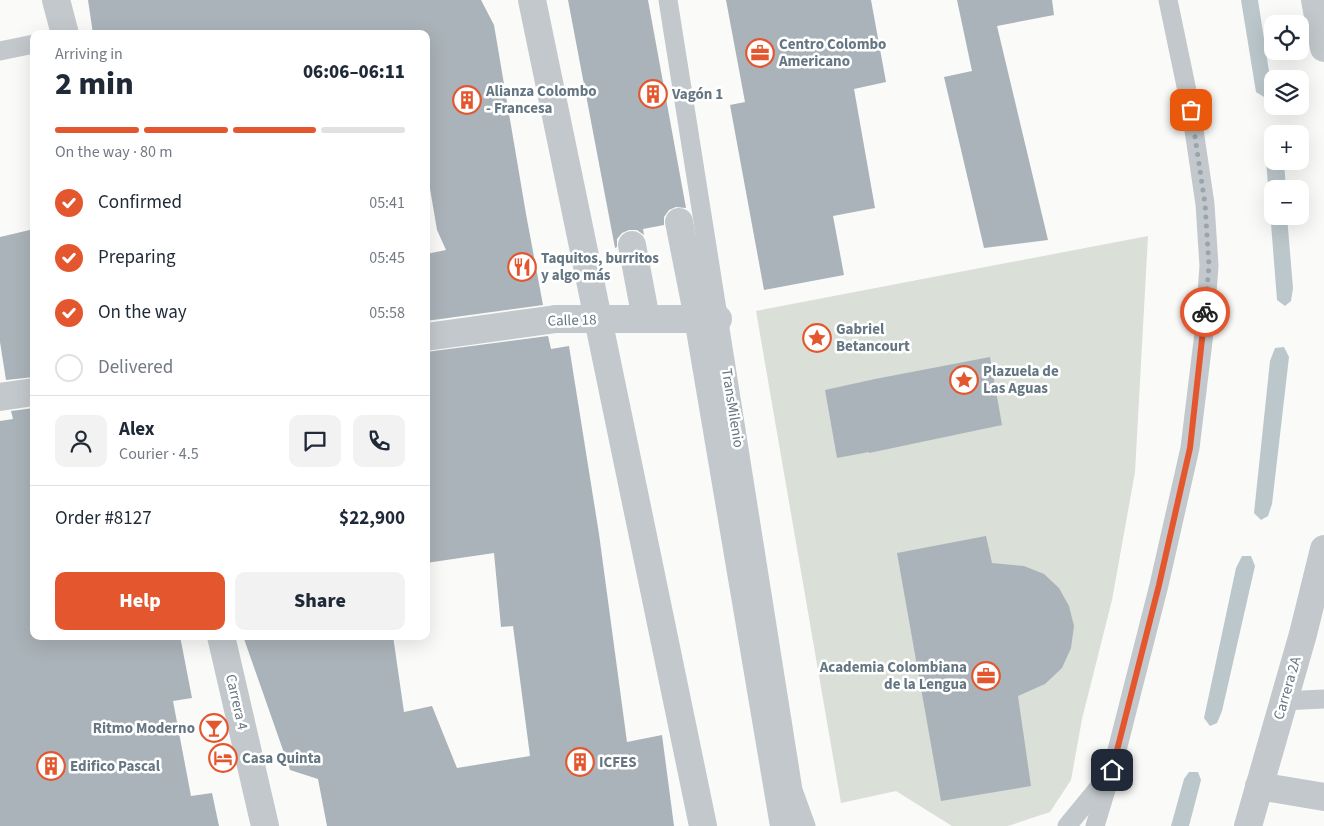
<!DOCTYPE html>
<meta charset="utf-8">
<style>
body{margin:0;font-family:"Source Sans 3",sans-serif;background:#f2f2f3;color:#1f2937;height:100vh;display:flex;flex-direction:column;font-size:19px;white-space:nowrap}
*{box-sizing:border-box;margin:0}
p{font-size:16px;color:#747a83}
.icon{flex:none;width:28px;height:28px;fill:none;stroke:currentColor;stroke-width:2;stroke-linecap:round;stroke-linejoin:round}
.map{position:relative;flex:1;overflow:hidden}
.side{position:absolute;left:30px;top:30px;width:400px;height:610px;display:flex;flex-direction:column;background:#fff;border-radius:10px;box-shadow:0 5px 20px #0002}
.side>*{flex:none}
.tools{position:absolute;left:1264px;top:15px;display:grid;gap:10px}
.tools a{display:grid;place-items:center;width:45px;height:45px;border-radius:10px;background:#fff;box-shadow:0 5px 20px #0002;font-size:25px}
.pin{position:absolute;display:grid;place-items:center;width:42px;height:42px;color:#fff;margin:-21px;border-radius:10px;box-shadow:0 2px 8px #0006}
.courier{position:absolute;display:grid;place-items:center;width:50px;height:50px;margin:-25px;border:4px solid #e4572e;border-radius:50%;background:#fff;color:#222;box-shadow:0 1px 6px #0007}
.overview em{font-style:normal;font-weight:800}
.overview div{display:flex;flex-direction:column-reverse}
.overview{display:flex;align-items:center;justify-content:space-between;height:85px;padding:0 25px}
h1{font-size:32px;font-weight:800;line-height:38px}
.bar{display:grid;grid-template-columns:repeat(4,1fr);gap:8px 5px;align-content:center;height:60px;padding:0 25px}
.bar i{height:6px;border-radius:4px;background:#e0e1e3}
.bar .active{background:#e4572e}
.bar p{grid-column:span 4}
.line{display:flex;align-items:center;gap:12px;padding:0 25px;border-top:1px solid #e0e1e3}
.line div{flex:1}
.round{display:grid;place-items:center;flex:none;width:52px;height:52px;border-radius:10px;background:#f2f2f3}
ol{padding:0 25px;list-style:none}
li{display:flex;align-items:center;gap:15px;height:55px}
li p{margin-inline-start:auto}
li .icon{padding:5px;border-radius:50%;background:#e4572e;color:#fff;stroke-width:4}
li:last-child{color:#747a83}
li i{width:28px;height:28px;border:2px solid #e0e1e3;border-radius:50%}
.primary-button{display:flex;gap:10px;margin-top:auto;padding:10px 25px}
.primary-button a{flex:1;height:58px;border-radius:10px;background:#e4572e;color:#fff;font-size:20px;font-weight:800;line-height:58px;text-align:center}
.primary-button a+a{background:#f2f2f3;color:#1f2937}
.map>svg:first-child{display:block}
.green{fill:#dadfd7}
.water{fill:#bbc7cb}
.building{fill:#aab3b9}
.lines{fill:none;stroke-linecap:round;stroke-linejoin:round}
.service{stroke:#c3c8cc;stroke-width:19}
.pedestrian{stroke:#c3c8cc;stroke-width:28}
.minor{stroke:#c3c8cc;stroke-width:28}
.tertiary{stroke:#c3c8cc;stroke-width:28}
.done{stroke:#99a4ac;stroke-width:5;stroke-dasharray:0 9}
.route{stroke:#e4572e;stroke-width:6}
.labels{text-anchor:middle;stroke-width:5;stroke-linejoin:round;paint-order:stroke}
.poi-label{font-size:15px;font-weight:bold;fill:#657683;stroke:#fff;text-anchor:start}
.street-label{font-size:15px;fill:#657683;stroke:#fff}
</style>
<div class="map">
<svg width="1324" height="826" viewBox="0 0 1324 826">
<rect width="100%" height="100%" fill="#fafaf8"/>
<path class="green" d="M1148 236 1135 472 1112 600 1082 719 1071 780 1050 812 1008 826H952L896 791 841 803 756 311Z"/>
<g class="water">
<path d="M1241 0H1258L1270 78V91L1264 97 1256 92Z"/>
<path d="M1276 131 1278 134H1272V161H1284L1286 189H1272V216H1287L1293 288 1291 301 1285 306 1277 300 1265 147 1268 135Z"/>
<path d="M1284 347 1289 357 1272 504 1268 516 1261 520 1254 513 1270 361 1275 348Z"/>
<path d="M1242 556H1251L1255 566 1222 711 1217 723 1210 726 1204 718 1236 568Z"/>
<path d="M1189 772H1198L1201 780 1189 826H1171L1184 779Z"/>
</g>
<g class="building">
<path d="M88 0H481L494 25 526 214 543 305 426 321V254L446 250 437 230 426 165V34H93Z"/>
<path d="M568 0H648L686 208 676 207 669 210 664 217V225L643 229 644 235 637 230H629L622 233 617 239V247L615 248Z"/>
<path d="M726 0H871L886 82 854 89 875 208 833 216 844 275 764 290 730 105 745 102Z"/>
<path d="M957 0H1052L1054 15 997 26 1048 240 984 248 944 77 972 71Z"/>
<path d="M34 229V377L6 380 0 342V237Z"/>
<path d="M548 336 551 349 569 346 599 534 627 742 662 735 674 826H327L318 779 290 770 243 636H393L404 712 432 706 457 768 530 756 513 626 501 627 494 553 426 563V352Z"/>
<path d="M990 357 1002 425 869 453V452L837 458 825 390 875 379Z"/>
<path d="M34 408V636H180L192 698 173 701 191 796 212 793 219 826H0V421L13 419 11 411Z"/>
<path d="M986 536 992 563 1024 566 1044 574 1059 588 1069 606 1074 626 1071 648 1062 668 1045 684 1018 696 1031 786 941 801 897 553Z"/>
</g>
<g class="lines">
<g class="service">
<path d="M668 0 793 790 806 826"/>
<path d="M0 51 34 44"/>
<path d="M1283 701 1324 699"/>
<path d="M1067 826 1104 781"/>
<path d="M1095 826 1112 770 1159 585 1190 448 1204 333 1209 266 1205 204 1191 110 1168 0"/>
</g>
<g class="pedestrian">
<path d="M532 0 703 826"/>
<path d="M679 222 698 318 784 826"/>
<path d="M632 245 646 319"/>
<path d="M556 319H718"/>
</g>
<g class="minor">
<path d="M426 337 556 319"/>
<path d="M0 397 34 392"/>
<path d="M1259 786 1324 797"/>
</g>
<g class="tertiary">
<path d="M56 0 65 34"/>
<path d="M1315 0 1324 48"/>
<path d="M221 636 265 826"/>
<path d="M1248 826 1303 634 1324 549"/>
</g>
</g>
<g class="lines">
<path class="done" d="M1191 110 1205 204 1209 266 1205 312"/>
<path class="route" d="M1112 770 1159 585 1190 448 1205 312"/>
</g>
<defs>
<symbol id="office-ring" viewBox="-11 -11 22 22"><circle r="9.5" fill="#fff" stroke="#e4572e" stroke-width="1.5"/><path d="M-6-3h4V-5.5h4V-3h4V5H-6ZM-1-4.5V-3h2v-1.5ZM-6 0V1H6V0Z" fill="#e4572e"/></symbol>
<symbol id="building-ring" viewBox="-11 -11 22 22"><circle r="9.5" fill="#fff" stroke="#e4572e" stroke-width="1.5"/><path d="M-4-6H4V6H1V3H-1V6H-4ZM-2.5-4.3h1.7v1.8h-1.7ZM.8-4.3h1.7v1.8H.8ZM-2.5-1h1.7V.8h-1.7ZM.8-1h1.7V.8H.8Z" fill="#e4572e"/></symbol>
<symbol id="restaurant-ring" viewBox="-11 -11 22 22"><circle r="9.5" fill="#fff" stroke="#e4572e" stroke-width="1.5"/><path d="M-5-6h1v4h1v-4h1v4h1v-4h1v5L-1.5 .5V6h-2V.5L-5-1ZM5-6V6H3V1.5H1.5Q1.5-4 5-6Z" fill="#e4572e"/></symbol>
<symbol id="sight-ring" viewBox="-11 -11 22 22"><circle r="9.5" fill="#fff" stroke="#e4572e" stroke-width="1.5"/><path d="M0-6L1.8-2.2L6-1.7L2.9 1.2L3.7 5.4L0 3.3L-3.7 5.4L-2.9 1.2L-6-1.7L-1.8-2.2Z" fill="#e4572e"/></symbol>
<symbol id="bar-ring" viewBox="-11 -11 22 22"><circle r="9.5" fill="#fff" stroke="#e4572e" stroke-width="1.5"/><path d="M-6-5H6L.8 .8V4.5H3.5V6h-7V4.5H-.8V.8Z" fill="#e4572e"/></symbol>
<symbol id="hotel-ring" viewBox="-11 -11 22 22"><circle r="9.5" fill="#fff" stroke="#e4572e" stroke-width="1.5"/><path d="M-6-4.5h1.5V1H6V5H4.5V3h-9V5H-6ZM-4 0a1.8 1.8 0 1 1 3.6 0ZM.5 0V-2.5h3Q6-2.5 6 0Z" fill="#e4572e"/></symbol>
</defs>
<g fill-rule="evenodd">
<use href="#office-ring" x="744" y="37" width="32" height="32"/>
<use href="#building-ring" x="637" y="78" width="32" height="32"/>
<use href="#building-ring" x="451" y="84" width="32" height="32"/>
<use href="#restaurant-ring" x="506" y="251" width="32" height="32"/>
<use href="#sight-ring" x="801" y="322" width="32" height="32"/>
<use href="#sight-ring" x="948" y="364" width="32" height="32"/>
<use href="#office-ring" x="970" y="660" width="32" height="32"/>
<use href="#bar-ring" x="198" y="712" width="32" height="32"/>
<use href="#hotel-ring" x="207" y="742" width="32" height="32"/>
<use href="#building-ring" x="564" y="746" width="32" height="32"/>
<use href="#building-ring" x="35" y="750" width="32" height="32"/>
</g>
<g class="labels">
<g class="poi-label">
<text x="779" y="49">Centro Colombo<tspan x="779" dy="17">Americano</tspan></text>
<text x="486" y="96">Alianza Colombo<tspan x="486" dy="17">- Francesa</tspan></text>
<text x="672" y="99">Vagón 1</text>
<text x="541" y="263">Taquitos, burritos<tspan x="541" dy="17">y algo más</tspan></text>
<text x="836" y="334">Gabriel<tspan x="836" dy="17">Betancourt</tspan></text>
<text x="983" y="376">Plazuela de<tspan x="983" dy="17">Las Aguas</tspan></text>
<text x="967" y="672" text-anchor="end">Academia Colombiana<tspan x="967" dy="17">de la Lengua</tspan></text>
<text x="195" y="733" text-anchor="end">Ritmo Moderno</text>
<text x="242" y="763">Casa Quinta</text>
<text x="599" y="767">ICFES</text>
<text x="70" y="771">Edifico Pascal</text>
</g>
<g class="street-label">
<text transform="translate(572 320) rotate(-2)" y="5">Calle 18</text>
<text transform="translate(733 408) rotate(81)" y="5">TransMilenio</text>
<text transform="translate(1287 688) rotate(-74)" y="5">Carrera 2A</text>
<text transform="translate(237 702) rotate(77)" y="5">Carrera 4</text>
</g>
</g>
</svg>
<div class="tools">
<a><svg class="icon" aria-label="locate" viewBox="0 0 24 24"><circle cx="12" cy="12" r="6"/><path d="M12 2v4M12 18v4M2 12h4M18 12h4"/></svg></a>
<a><svg class="icon" aria-label="layers" viewBox="0 0 24 24"><path d="M12 4l9 5-9 5-9-5zM3 14l9 5 9-5"/></svg></a>
<a>+</a>
<a>−</a>
</div>
<div class="pin" style="left:1191px;top:110px;background:#ea580c"><svg class="icon" aria-label="bag" viewBox="0 0 24 24"><path d="M5 8h14l-1 12H6zM9 8a3 3 0 0 1 6 0"/></svg></div>
<div class="pin" style="left:1112px;top:770px;background:#1f2937"><svg class="icon" aria-label="home" viewBox="0 0 24 24"><path d="M3 11l9-7 9 7M6 9v11h12V9"/></svg></div>
<div class="courier" style="left:1205px;top:312px"><svg class="icon" aria-label="bike" viewBox="0 0 24 24"><circle cx="6" cy="16" r="4"/><circle cx="18" cy="16" r="4"/><path d="M6 16l4-8h5l3 8M10 8l3 8H6M13 5h3"/></svg></div>
<section class="side">
<div class="overview"><div><h1>2 min</h1><p>Arriving in</p></div><em>06:06–06:11</em></div>
<div class="bar"><i class="active"></i><i class="active"></i><i class="active"></i><i></i><p>On the way · 80 m</p></div>
<ol>
<li><svg class="icon" aria-label="check" viewBox="0 0 24 24"><path d="M5 12l5 5 9-10"/></svg>Confirmed<p>05:41</p></li>
<li><svg class="icon" aria-label="check" viewBox="0 0 24 24"><path d="M5 12l5 5 9-10"/></svg>Preparing<p>05:45</p></li>
<li><svg class="icon" aria-label="check" viewBox="0 0 24 24"><path d="M5 12l5 5 9-10"/></svg>On the way<p>05:58</p></li>
<li><i></i>Delivered</li>
</ol>
<div class="line" style="height:90px"><a class="round"><svg class="icon" aria-label="person" viewBox="0 0 24 24"><circle cx="12" cy="8" r="4"/><path d="M4 21q1-7 8-7t8 7"/></svg></a><div><b>Alex</b><p>Courier · 4.5</p></div><a class="round"><svg class="icon" aria-label="chat" viewBox="0 0 24 24"><path d="M4 5h16v11H9l-5 4z"/></svg></a><a class="round"><svg class="icon" aria-label="phone" viewBox="0 0 24 24"><path d="M5 4h4l2 5-3 2q2 4 5 5l2-3 5 2v4C11 20 4 13 5 4z"/></svg></a></div>
<div class="line" style="height:65px"><div>Order #8127</div><b>$22,900</b></div>
<div class="primary-button"><a>Help</a><a>Share</a></div>
</section>
</div>
